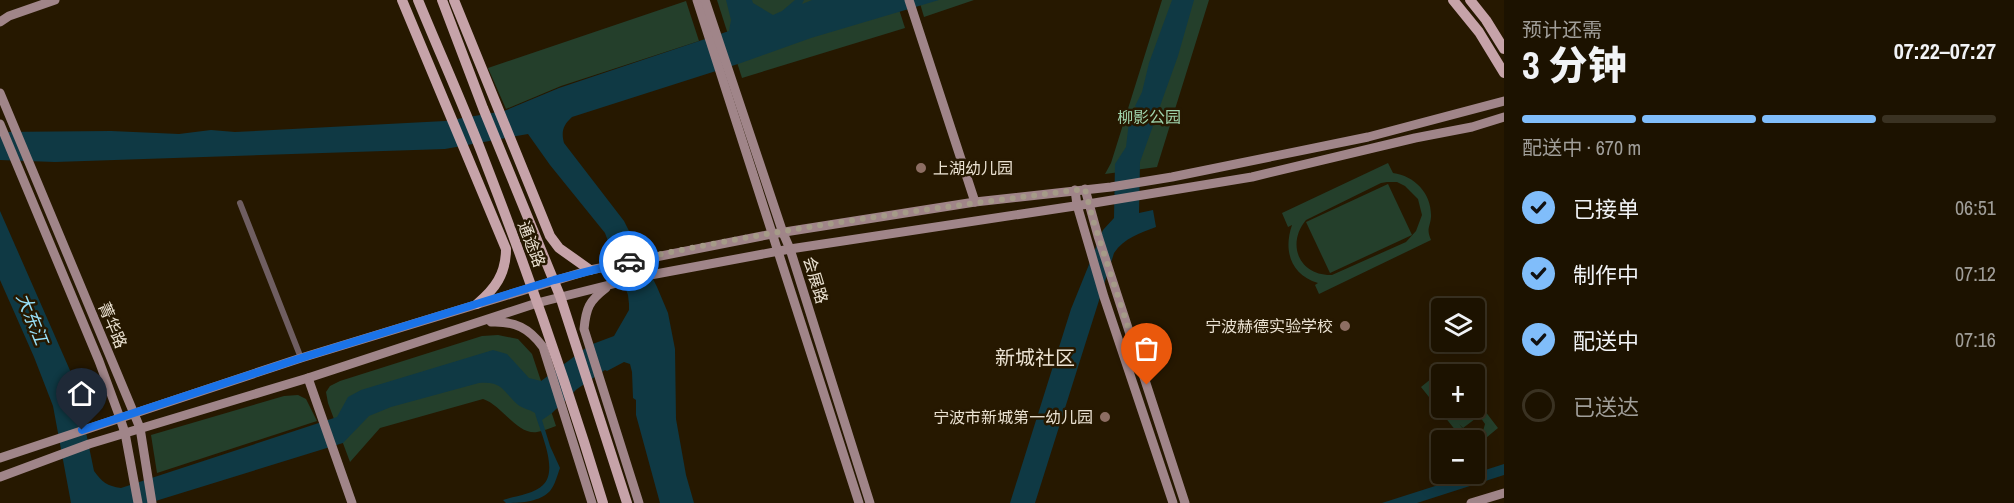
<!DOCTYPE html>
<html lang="zh">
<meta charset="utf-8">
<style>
body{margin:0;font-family:"Archivo Narrow","Noto Sans SC",sans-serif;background:#251b0a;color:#f1f3f6;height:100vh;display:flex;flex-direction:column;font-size:22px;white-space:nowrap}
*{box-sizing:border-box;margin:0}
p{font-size:20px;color:#a09e99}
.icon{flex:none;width:33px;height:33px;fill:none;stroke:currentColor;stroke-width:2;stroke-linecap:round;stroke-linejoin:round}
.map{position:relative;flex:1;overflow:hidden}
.panel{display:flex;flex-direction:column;background:#1c1200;width:510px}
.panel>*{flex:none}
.buttons{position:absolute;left:1431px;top:298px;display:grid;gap:12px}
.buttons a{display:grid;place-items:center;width:54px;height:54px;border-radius:6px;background:#1c1200;box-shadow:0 3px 15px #0003,0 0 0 2px #3a3222;font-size:30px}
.pin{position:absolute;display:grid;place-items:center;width:51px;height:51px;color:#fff;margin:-62px -26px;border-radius:50% 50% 50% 0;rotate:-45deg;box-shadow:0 0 6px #0007}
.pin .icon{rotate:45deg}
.courier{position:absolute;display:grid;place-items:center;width:60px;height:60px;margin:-30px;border:4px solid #1a73e8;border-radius:50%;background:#fff;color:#222;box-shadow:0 2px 8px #0007}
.head em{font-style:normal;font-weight:800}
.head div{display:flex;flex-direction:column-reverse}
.head{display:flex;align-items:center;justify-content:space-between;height:102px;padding:0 18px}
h1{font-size:39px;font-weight:800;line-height:45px}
.bar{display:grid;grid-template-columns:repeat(4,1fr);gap:9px 6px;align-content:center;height:72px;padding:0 18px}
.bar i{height:8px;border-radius:4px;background:#3a3222}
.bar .active{background:#80bdfa}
.bar p{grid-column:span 4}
ol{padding:0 18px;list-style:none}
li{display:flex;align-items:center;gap:18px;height:66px}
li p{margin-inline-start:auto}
li .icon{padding:6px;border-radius:50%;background:#80bdfa;color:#111;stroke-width:4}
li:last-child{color:#a09e99}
li i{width:33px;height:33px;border:3px solid #3a3222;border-radius:50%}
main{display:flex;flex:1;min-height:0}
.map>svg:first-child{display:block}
.green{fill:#243f2b;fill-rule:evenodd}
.water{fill:#0f3944}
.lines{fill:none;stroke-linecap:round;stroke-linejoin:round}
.street{stroke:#6f5e61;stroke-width:6}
.secondary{stroke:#a08589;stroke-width:9}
.primary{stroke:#c6a3a9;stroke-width:10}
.done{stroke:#a59b88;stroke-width:6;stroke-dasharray:0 10.8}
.route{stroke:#1a73e8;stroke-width:8}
.education-dot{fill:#8d6e63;stroke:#261800;stroke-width:2}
.labels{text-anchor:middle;stroke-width:5;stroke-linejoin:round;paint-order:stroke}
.park-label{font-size:16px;fill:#a0d5ad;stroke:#261800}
.poi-label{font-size:16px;fill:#eae1d1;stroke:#261800;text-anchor:end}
.street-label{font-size:16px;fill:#eae1d1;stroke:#261800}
.water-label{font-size:18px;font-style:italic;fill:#98e0f8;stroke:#261800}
.quarter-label{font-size:20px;fill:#eae1d1;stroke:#261800}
</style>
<main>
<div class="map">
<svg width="1504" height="503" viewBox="0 0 1504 503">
<rect width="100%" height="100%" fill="#261800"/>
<g class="green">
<path d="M717 0H896L905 28 742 78Z"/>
<path d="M919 0H974L924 17Z"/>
<path d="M1162 0H1209L1157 167 1105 174 1111 163Z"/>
<path d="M686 1 699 41 561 86 506 109 488 68Z"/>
<path d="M1388 163 1393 173C1415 176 1432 194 1431 217 1430 228 1426 228 1431 240L1319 294 1315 285 1318 283C1291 275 1283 251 1292 225L1288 227 1282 213ZM1387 182H1397L1405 186 1418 199 1422 215 1416 231 1406 242 1332 275C1299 276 1286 244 1306 220L1381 183Z"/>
<path d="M1388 184 1412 235 1330 273 1306 222Z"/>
<path d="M498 335 518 339 532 354 556 426C550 428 543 431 537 432 517 435 502 405 483 399L380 428 350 462 328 403 326 392 330 386 340 381 482 336Z"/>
<path d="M1448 365 1456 375H1442L1441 380 1437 382 1434 389 1439 399 1441 397 1442 408H1473L1479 416 1463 428 1459 424 1467 434 1477 435 1483 431 1485 424 1474 408 1475 398 1498 428 1475 447 1474 441H1464L1421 387Z"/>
<path d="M298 395 306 399 317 421 157 473 151 435 284 396Z"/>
</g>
<g class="water">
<path d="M726 0H752L753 3 773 15 782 11 795 0H804L802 4 812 0H939L811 38 741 63 572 117C563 125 561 132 564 143L624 221 657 287 668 313 675 349 676 419 686 475 694 503H660L636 415V400L633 398 632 372 630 364 624 362 607 371 605 370 577 389 552 413 542 420 550 446 560 468C557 476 555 485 550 491 540 502 520 503 506 503L503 500C515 496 534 494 543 485 559 470 540 432 535 413 529 409 523 409 517 404 502 390 502 381 479 383L391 407 369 416 343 443 149 503H71L53 406 34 357 0 280V211L76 384 94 471C102 482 107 486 121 488L337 417 348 397 361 390 493 350 507 354 529 378 541 381 590 345 614 336 629 310V304L628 295 605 233 550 165 528 134 445 149 55 162 0 160V132L111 131 179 134 211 130 235 132 445 121 504 111 559 88 729 31 731 20Z"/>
<path d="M1172 0H1194L1178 56 1140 162 1139 213 1153 210 1156 227C1140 233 1124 238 1114 253L1035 503H1010L1071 309 1103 230 1114 218 1115 164 1126 147 1129 121 1131 123 1137 108 1135 106 1142 92 1149 63Z"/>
<path d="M1504 464V475L1417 503H1382Z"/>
</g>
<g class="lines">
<path class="street" d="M240 203 301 358"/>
<g class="secondary">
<path d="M697 0 859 503"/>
<path d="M705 0 783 233 790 249 870 503"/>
<path d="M909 0 975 202"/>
<path d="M0 22 9 16 55 0"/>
<path d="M0 93 140 428 152 503"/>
<path d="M0 124 99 361 120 418 125 433 138 503"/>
<path d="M1085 189 1098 236 1185 503"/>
<path d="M1075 190 1077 205 1104 297 1173 503"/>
<path d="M606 288C589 301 586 308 584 329L639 503"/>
<path d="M491 322C515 321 529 328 543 347L592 503"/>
<path d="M308 378 352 503"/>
<path d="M0 458 301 358 590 270 772 234 975 202 1111 187 1172 177 1368 137 1504 101"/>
<path d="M0 477 89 444 308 378 537 303 645 276 790 249 1088 204 1252 177 1415 138 1472 127 1504 117"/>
<path d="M1471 503 1504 493"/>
</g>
<g class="primary">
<path d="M402 0 506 249C506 274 495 289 477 304"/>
<path d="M418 0C439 51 461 100 481 151 526 267 567 384 603 503"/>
<path d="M442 0 483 108 560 296 627 503"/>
<path d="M454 0 550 236 559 248 590 270"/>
<path d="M1453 0 1479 32 1504 73"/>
<path d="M1470 0 1486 20 1504 49"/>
</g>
</g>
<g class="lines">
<path class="done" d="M629 261C778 228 934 208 1085 189L1093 220 1147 385"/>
<path class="route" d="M82 430 301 358 554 280 629 261"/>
</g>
<g class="education-dot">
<circle cx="921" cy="168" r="6"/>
<circle cx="1345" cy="326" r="6"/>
<circle cx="1105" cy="417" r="6"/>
</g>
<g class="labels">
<g class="park-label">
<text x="1149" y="123">柳影公园</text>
</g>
<g class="poi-label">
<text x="933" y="174" text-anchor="start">上湖幼儿园</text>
<text x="1333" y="332">宁波赫德实验学校</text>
<text x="1093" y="423">宁波市新城第一幼儿园</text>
</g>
<g class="street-label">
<text transform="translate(532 244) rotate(69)" y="6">通途路</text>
<text transform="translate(816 280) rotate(73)" y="6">会展路</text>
<text transform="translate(113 325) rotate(67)" y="6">菁华路</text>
</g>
<g class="water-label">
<text transform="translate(32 319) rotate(68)" y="6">大东江</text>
</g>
<g class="quarter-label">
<text x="1035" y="365">新城社区</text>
</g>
</g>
</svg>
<div class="buttons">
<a><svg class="icon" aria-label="layers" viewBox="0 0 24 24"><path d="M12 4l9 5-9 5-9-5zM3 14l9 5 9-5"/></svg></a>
<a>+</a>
<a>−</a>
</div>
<div class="pin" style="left:1147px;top:385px;background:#ea580c"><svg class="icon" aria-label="bag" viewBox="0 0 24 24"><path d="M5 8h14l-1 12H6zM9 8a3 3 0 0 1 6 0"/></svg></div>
<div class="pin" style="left:82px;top:430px;background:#1f2937"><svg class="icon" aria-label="home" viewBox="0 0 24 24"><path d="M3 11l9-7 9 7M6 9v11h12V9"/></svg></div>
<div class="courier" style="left:629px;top:261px"><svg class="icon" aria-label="car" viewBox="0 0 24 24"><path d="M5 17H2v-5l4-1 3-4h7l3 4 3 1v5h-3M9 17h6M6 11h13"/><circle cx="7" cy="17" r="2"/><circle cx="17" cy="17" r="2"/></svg></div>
</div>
<section class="panel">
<div class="head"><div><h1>3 分钟</h1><p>预计还需</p></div><em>07:22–07:27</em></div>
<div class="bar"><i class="active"></i><i class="active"></i><i class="active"></i><i></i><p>配送中 · 670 m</p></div>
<ol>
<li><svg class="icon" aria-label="check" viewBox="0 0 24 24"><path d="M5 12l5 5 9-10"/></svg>已接单<p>06:51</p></li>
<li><svg class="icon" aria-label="check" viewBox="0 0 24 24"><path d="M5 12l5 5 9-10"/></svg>制作中<p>07:12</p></li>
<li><svg class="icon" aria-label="check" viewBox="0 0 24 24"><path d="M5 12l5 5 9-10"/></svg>配送中<p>07:16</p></li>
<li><i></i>已送达</li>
</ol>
</section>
</main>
